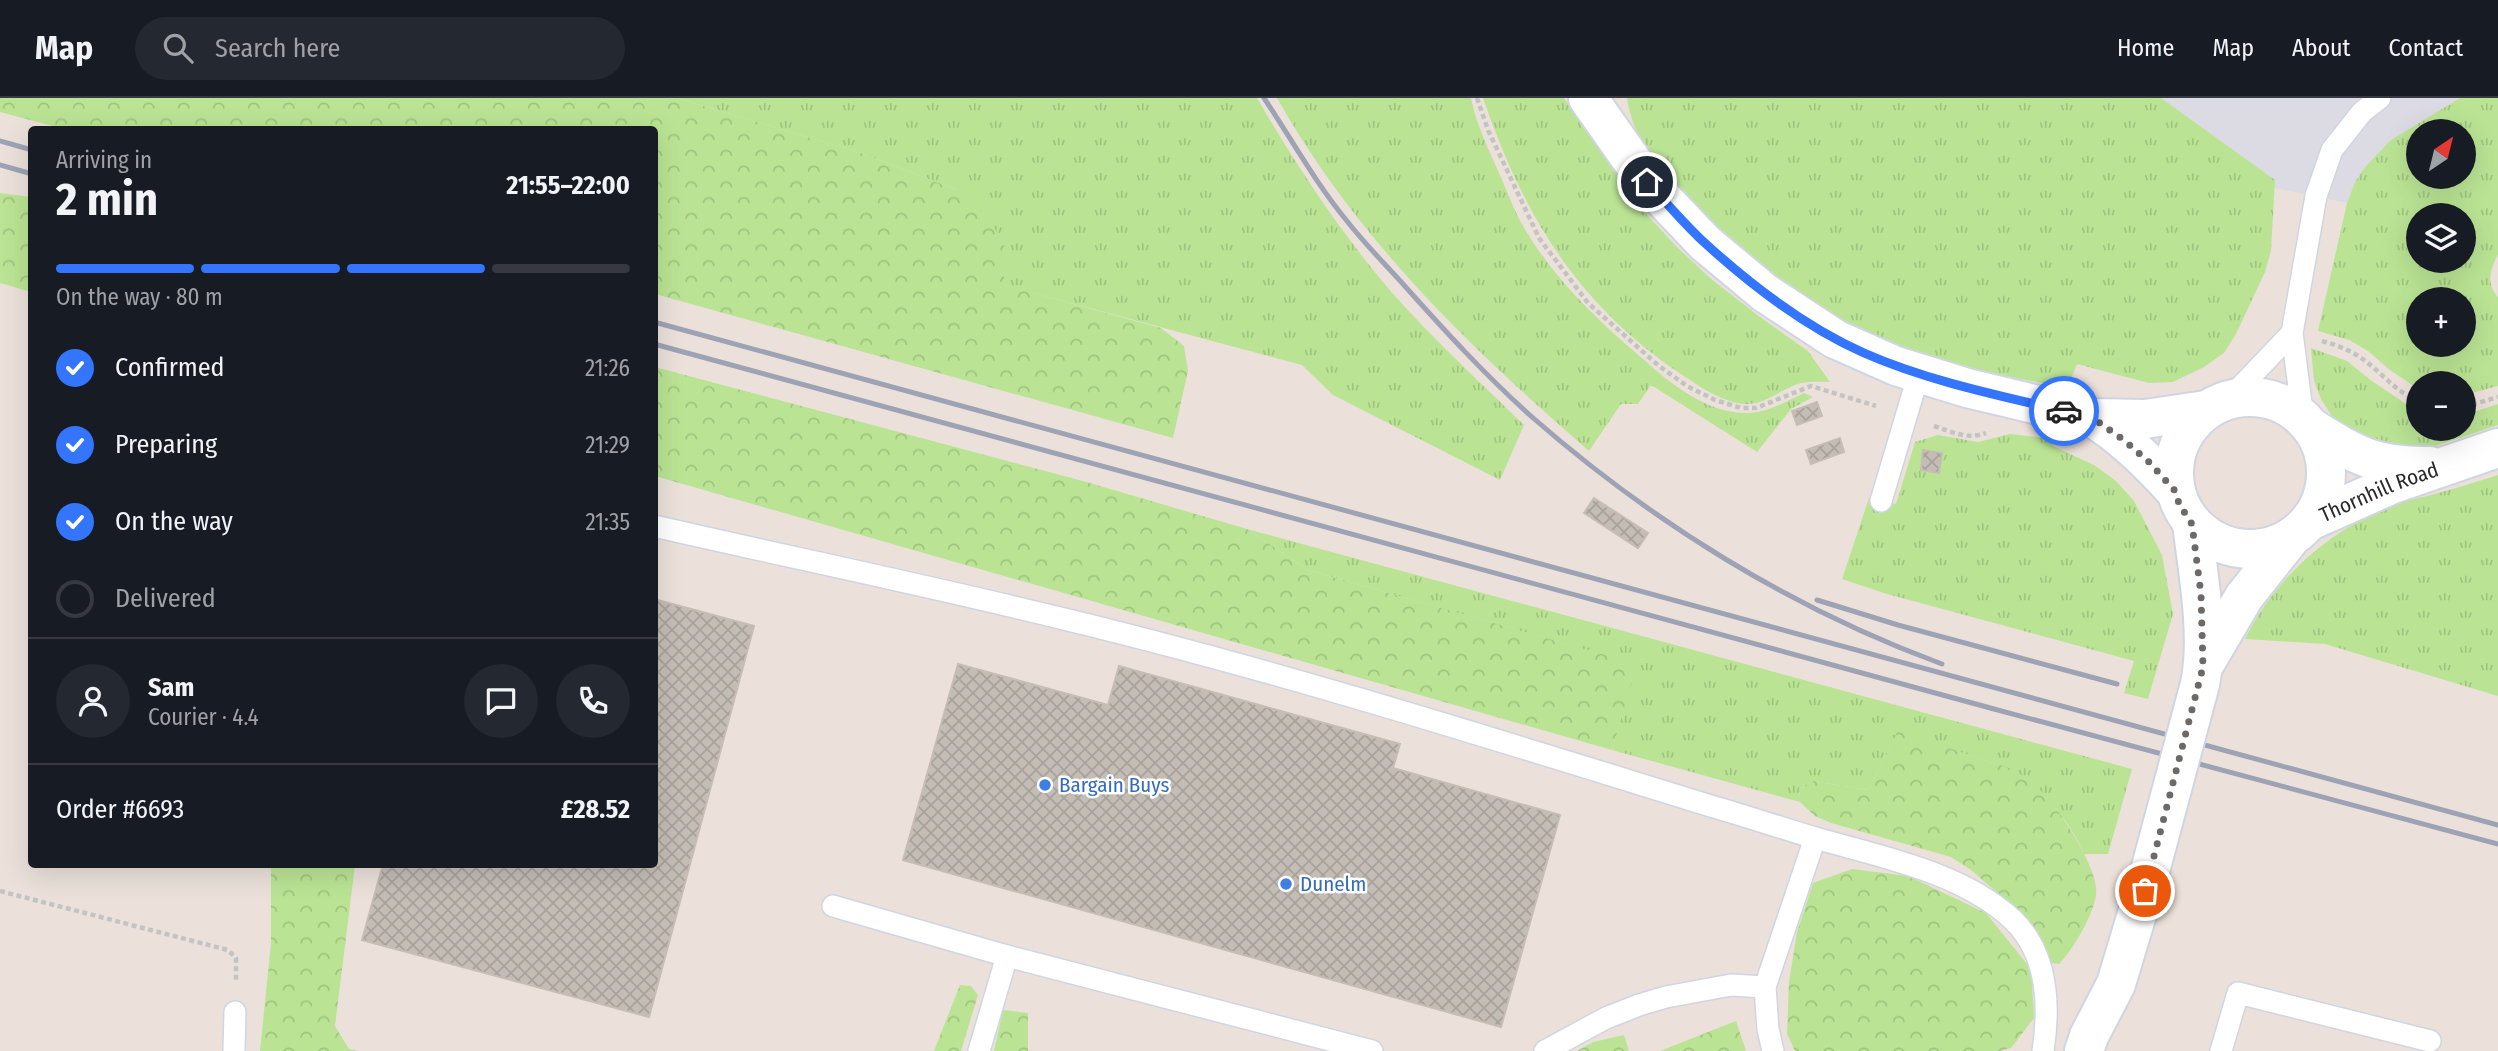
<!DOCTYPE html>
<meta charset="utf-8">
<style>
body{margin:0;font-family:"Fira Sans Condensed",sans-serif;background:#242831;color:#f1f3f6;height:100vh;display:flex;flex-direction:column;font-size:26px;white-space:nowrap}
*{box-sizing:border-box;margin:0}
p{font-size:23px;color:#9ea1a6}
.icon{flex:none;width:38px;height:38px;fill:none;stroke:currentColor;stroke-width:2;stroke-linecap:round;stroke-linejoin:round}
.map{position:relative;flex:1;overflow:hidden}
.details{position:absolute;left:28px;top:28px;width:630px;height:742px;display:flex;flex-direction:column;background:#171b24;border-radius:7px;box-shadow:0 7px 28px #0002}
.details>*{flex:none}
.needle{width:46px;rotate:35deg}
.buttons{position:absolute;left:2406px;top:21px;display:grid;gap:14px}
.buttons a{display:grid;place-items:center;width:70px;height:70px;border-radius:50%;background:#171b24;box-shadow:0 7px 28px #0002;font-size:35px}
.pin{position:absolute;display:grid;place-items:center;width:60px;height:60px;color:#fff;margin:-30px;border:4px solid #fff;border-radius:50%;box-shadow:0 2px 7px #0007}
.courier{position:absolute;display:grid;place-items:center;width:70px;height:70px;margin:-35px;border:5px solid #3475fe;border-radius:50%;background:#fff;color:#222;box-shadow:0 2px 9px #0007}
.overview em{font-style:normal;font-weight:700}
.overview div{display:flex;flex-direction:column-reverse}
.overview{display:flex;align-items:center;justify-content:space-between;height:119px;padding:0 28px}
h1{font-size:46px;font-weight:700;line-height:52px}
.bar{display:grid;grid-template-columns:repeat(4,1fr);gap:10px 7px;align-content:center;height:84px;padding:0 28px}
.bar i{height:9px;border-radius:5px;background:#363941}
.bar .selected{background:#3475fe}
.bar p{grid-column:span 4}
.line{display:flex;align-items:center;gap:18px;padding:0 28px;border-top:2px solid #363941}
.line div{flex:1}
.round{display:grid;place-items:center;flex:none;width:74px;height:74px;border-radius:37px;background:#242831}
ol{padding:0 28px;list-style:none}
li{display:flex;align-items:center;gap:21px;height:77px}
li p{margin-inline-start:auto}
li .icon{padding:7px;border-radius:50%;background:#3475fe;color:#fff;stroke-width:4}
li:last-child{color:#9ea1a6}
li i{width:38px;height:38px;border:4px solid #363941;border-radius:50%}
header{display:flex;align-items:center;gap:42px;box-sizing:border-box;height:98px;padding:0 35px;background:#171b24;border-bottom:2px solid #363941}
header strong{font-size:33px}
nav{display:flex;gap:38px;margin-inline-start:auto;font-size:24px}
.search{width:490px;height:63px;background:#242831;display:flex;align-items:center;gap:18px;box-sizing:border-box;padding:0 24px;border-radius:38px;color:#9ea1a6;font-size:26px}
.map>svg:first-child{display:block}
.industrial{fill:#dcdbe3}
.grass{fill:url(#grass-tufts);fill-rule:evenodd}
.forest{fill:url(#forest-crowns)}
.building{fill:url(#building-cross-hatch);stroke:#c7bdb4;stroke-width:2}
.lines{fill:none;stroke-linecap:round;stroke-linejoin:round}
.lane-casing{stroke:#cfd5e2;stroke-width:24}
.street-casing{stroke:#cfd5e2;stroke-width:42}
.secondary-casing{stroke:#cfd5e2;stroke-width:42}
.path{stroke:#c3c3c3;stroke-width:4.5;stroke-dasharray:5 3.5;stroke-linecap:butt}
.lane{stroke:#fff;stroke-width:21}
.street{stroke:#fff;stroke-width:38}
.secondary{stroke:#fff;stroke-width:38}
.rail{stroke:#9da3b4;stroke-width:5}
.secondary-bridge-casing{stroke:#cfd5e2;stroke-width:42;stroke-linecap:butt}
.secondary-bridge{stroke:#fff;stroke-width:38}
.done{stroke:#6d6967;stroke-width:7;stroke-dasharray:0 12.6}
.route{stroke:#3475fe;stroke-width:9}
.shop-dot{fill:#3f7fe0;stroke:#fff;stroke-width:2.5}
.labels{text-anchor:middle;stroke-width:5;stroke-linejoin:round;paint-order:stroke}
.street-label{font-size:21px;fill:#292929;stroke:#fff}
.shop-label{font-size:21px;fill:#366cbe;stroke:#fff;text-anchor:start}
</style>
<header>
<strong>Map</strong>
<div class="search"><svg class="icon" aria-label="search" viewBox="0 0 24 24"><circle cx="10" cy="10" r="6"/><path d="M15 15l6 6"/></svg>Search here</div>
<nav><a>Home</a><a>Map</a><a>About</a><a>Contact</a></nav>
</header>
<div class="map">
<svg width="2498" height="953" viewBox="0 0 2498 953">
<defs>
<pattern id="grass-tufts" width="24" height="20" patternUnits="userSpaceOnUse" patternTransform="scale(1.75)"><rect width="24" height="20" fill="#bae494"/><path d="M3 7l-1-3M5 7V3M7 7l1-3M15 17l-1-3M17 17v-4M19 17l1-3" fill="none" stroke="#a0c480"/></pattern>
<pattern id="forest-crowns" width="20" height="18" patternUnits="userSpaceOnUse" patternTransform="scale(1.75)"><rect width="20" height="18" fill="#bae494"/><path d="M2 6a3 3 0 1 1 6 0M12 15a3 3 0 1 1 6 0" fill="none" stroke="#a0c480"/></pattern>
<pattern id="building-cross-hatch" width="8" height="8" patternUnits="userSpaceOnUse" patternTransform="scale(1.75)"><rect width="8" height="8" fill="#c4bdb6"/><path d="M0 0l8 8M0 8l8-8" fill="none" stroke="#a8a29c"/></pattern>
</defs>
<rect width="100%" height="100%" fill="#ebe1da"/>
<path class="industrial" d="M1954 0H2460L2391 42 2355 84 2347 105 2256 86Z"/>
<g class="grass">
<path d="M677 0H1257C1297 69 1342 137 1395 198 1435 243 1480 284 1524 327L1500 382 1333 297 1302 267 1003 187 957 92 861 55Z"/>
<path d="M1277 0H1471C1476 26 1488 50 1499 75 1507 92 1513 111 1523 128 1554 181 1597 222 1643 261 1672 287 1708 316 1749 315 1769 314 1787 303 1804 295L1813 299 1791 311 1757 354 1651 287 1638 306H1621L1589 353C1470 250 1355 139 1277 0Z"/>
<path d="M1483 0H1564L1636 105 1676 148 1710 180 1760 219 1808 253 1830 284C1819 284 1808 283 1798 286 1779 292 1764 308 1743 306 1718 303 1693 284 1672 270 1573 200 1522 113 1483 0Z"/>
<path d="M1627 0H2161L2275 82 2271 153 2265 174 2236 236 2224 255 2204 269 2173 284 2149 285 2077 266 2068 289C2005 280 1921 260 1863 233 1850 227 1838 219 1826 212 1775 181 1730 146 1689 103 1662 74 1632 41 1627 0Z"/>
<path d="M2460 0H2498V157C2490 170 2486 187 2498 199V288L2464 297V285H2418V291L2390 272 2368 253 2349 242 2318 233 2347 105 2355 84 2366 68 2391 42ZM2418 33H2464V79H2418ZM2418 117H2464V163H2418ZM2418 201H2464V247H2418Z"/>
<path d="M2311 250 2347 263 2372 283 2418 314V331H2464V317L2498 306V327L2427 351 2394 350 2344 332 2333 320 2321 301 2314 283Z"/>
<path d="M2010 336 2054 341 2053 348 2094 367 2116 383 2134 403 2162 457 2173 516 2148 601 2124 595 2134 563 1887 496 1842 481 1869 400 1896 406 1915 344 1938 337 1978 344ZM1924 353 1941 355 1939 374 1921 373Z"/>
<path d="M2498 377V598L2325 546 2245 541C2275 479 2334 428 2399 405 2409 401 2420 400 2431 397 2453 391 2476 384 2498 377Z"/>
<path d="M1247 431 2132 671 2108 756H2084C2071 723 2028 671 1992 665L1898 633 1868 692 1813 683 1799 691 1800 704 1612 652 1636 566 1308 472Z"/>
</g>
<g class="forest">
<path d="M0 0H677L861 55 957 92 990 121 1005 150 1004 187 1161 230 1184 248 1188 273 1173 340 655 196 654 32 64 31 0 14Z"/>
<path d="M0 95 31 99V194L0 185Z"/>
<path d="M655 269 1083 383 1247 431 1308 472 1637 566 1612 652 655 378Z"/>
<path d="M1898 632 1992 665C2007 667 2024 677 2035 687 2056 705 2093 762 2096 789 2099 809 2073 852 2059 866L2036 862 2027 854 2007 803 1971 772 1951 759 1831 725 1815 718 1800 704 1799 691 1813 683 1868 692Z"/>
<path d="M271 767H355L335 928 349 951 357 953H260L271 845Z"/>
<path d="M1852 771 1908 778 1986 815 2031 871 2034 920 2011 950 2000 953H1795L1787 936 1789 884 1797 834 1813 785Z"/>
<path d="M960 887 971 888 978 897 961 953H934Z"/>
<path d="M1003 912 1028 915V953H994Z"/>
<path d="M1736 923 1746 953H1660Z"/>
<path d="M1624 937 1629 953H1577L1593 944Z"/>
</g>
<g class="building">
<path d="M1817 304 1822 318 1797 327 1792 313Z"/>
<path d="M1840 340 1844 354 1811 366 1806 352Z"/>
<path d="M1923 352 1942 355 1939 375 1921 372Z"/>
<path d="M1594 400 1648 435 1638 450 1584 415Z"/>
<path d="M654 501 754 528 649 919 362 842 383 766H654Z"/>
<path d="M958 566 1108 607 1119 568 1400 646 1393 670 1560 717 1501 929 903 762Z"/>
</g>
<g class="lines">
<defs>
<g id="lane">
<path d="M2229 301 2292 235"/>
<path d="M2303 320 2292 235 2316 98 2332 52 2362 14 2380 0"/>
<path d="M1881 403 1919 275"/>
<path d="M654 428C789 459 925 487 1060 520 1280 573 1497 642 1714 709 1749 719 1784 731 1819 741 1882 759 1963 775 2012 821 2048 855 2050 907 2043 953"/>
<path d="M833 808 1007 858 1372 953"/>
<path d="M234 953 235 914"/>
<path d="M979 953 1007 858"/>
<path d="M1545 953 1606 920 1639 907 1666 899 1731 887 1765 889"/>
<path d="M1773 953 1768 931 1765 889 1815 740"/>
<path d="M2221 953 2238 895 2430 943"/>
</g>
<g id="street">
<path d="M1588 0 1647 84 1705 145 1765 195 1835 241 1896 268 1967 290 2093 320 2145 321 2206 312"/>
<path d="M2093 320C2125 340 2151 366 2176 394"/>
</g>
<g id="secondary">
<circle cx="2250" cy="375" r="76"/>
<path d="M2312 330C2357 358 2375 369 2430 368"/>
<path id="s1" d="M2310 423 2393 386 2498 350"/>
<path d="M2192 426C2198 474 2210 539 2200 586"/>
<path d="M2204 567 2244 499 2290 441"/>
<path d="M2084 953 2089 938 2116 886 2150 773"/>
</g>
</defs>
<use href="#lane" class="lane-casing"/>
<use href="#street" class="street-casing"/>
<use href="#secondary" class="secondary-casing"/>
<g class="path">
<path d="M1477 0 1488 32 1539 140 1588 205 1659 268 1687 288 1715 302 1741 310H1756L1811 288 1876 308"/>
<path d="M2322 243C2337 247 2352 253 2364 262 2383 276 2396 294 2418 303"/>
<path d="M2464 309 2498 299"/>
<path d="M1934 328C1952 334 1968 342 1986 335"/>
<path d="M0 793 228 852 236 860V885"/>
</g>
<use href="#lane" class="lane"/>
<use href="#street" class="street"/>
<use href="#secondary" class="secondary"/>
<g class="rail">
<path d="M1264 0C1291 40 1316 86 1347 123 1364 145 1384 165 1403 186 1444 232 1486 278 1532 319 1652 424 1792 511 1942 566"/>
<path d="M0 43 32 52"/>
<path d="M0 67 32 76"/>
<path d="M654 224 2498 727"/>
<path d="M654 246 1994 611 2498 746"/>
<path d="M1817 502 1898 527 2117 586"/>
</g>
<defs>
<path id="secondary-bridge" d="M2150 773 2200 586"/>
</defs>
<use href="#secondary-bridge" class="secondary-bridge-casing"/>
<use href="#secondary-bridge" class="secondary-bridge"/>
</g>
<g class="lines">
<path class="done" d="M2064 313 2093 320 2125 343 2150 365 2176 394 2179 406 2192 426 2201 496 2203 569 2145 793"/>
<path class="route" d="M1647 84C1667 105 1685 127 1706 146 1751 187 1808 230 1864 255 1928 283 1997 297 2064 313"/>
</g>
<g class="shop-dot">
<circle cx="1045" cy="687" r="7"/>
<circle cx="1286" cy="786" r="7"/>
</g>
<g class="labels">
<g class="street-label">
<text dy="7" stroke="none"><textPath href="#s1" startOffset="75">Thornhill Road</textPath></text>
</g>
<g class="shop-label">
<text x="1059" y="694">Bargain Buys</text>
<text x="1300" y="793">Dunelm</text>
</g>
</g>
</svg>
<div class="buttons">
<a><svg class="needle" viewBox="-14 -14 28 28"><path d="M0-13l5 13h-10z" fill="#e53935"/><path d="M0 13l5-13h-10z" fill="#9ea1a6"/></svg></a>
<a><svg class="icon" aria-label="layers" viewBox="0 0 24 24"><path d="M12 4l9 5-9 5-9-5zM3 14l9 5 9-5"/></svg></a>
<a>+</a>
<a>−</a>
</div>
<div class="pin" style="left:2145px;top:793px;background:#ea580c"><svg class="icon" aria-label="bag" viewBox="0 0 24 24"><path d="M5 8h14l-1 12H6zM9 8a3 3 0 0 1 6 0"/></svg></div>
<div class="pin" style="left:1647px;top:84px;background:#1f2937"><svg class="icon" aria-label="home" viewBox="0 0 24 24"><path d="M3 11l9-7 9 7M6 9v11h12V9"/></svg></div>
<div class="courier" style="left:2064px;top:313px"><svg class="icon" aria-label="car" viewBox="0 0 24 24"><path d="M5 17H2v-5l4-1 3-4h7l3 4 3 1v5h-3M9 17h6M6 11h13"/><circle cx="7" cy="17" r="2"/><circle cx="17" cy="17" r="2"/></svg></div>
<section class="details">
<div class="overview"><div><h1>2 min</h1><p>Arriving in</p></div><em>21:55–22:00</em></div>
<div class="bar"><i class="selected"></i><i class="selected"></i><i class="selected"></i><i></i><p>On the way · 80 m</p></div>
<ol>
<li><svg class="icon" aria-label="check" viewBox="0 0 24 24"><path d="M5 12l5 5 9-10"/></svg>Confirmed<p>21:26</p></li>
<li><svg class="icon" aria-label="check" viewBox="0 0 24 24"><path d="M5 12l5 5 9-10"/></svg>Preparing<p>21:29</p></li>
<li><svg class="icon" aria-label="check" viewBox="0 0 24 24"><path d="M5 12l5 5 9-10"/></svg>On the way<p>21:35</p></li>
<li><i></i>Delivered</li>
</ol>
<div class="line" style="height:126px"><a class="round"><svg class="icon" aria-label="person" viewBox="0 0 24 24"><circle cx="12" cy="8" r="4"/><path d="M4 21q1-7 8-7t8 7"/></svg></a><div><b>Sam</b><p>Courier · 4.4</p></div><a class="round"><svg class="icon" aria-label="chat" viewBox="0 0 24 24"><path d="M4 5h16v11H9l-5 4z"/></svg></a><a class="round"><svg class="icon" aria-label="phone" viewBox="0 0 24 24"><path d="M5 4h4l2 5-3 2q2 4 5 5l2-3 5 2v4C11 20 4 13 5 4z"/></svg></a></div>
<div class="line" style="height:91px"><div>Order #6693</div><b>£28.52</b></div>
</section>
</div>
